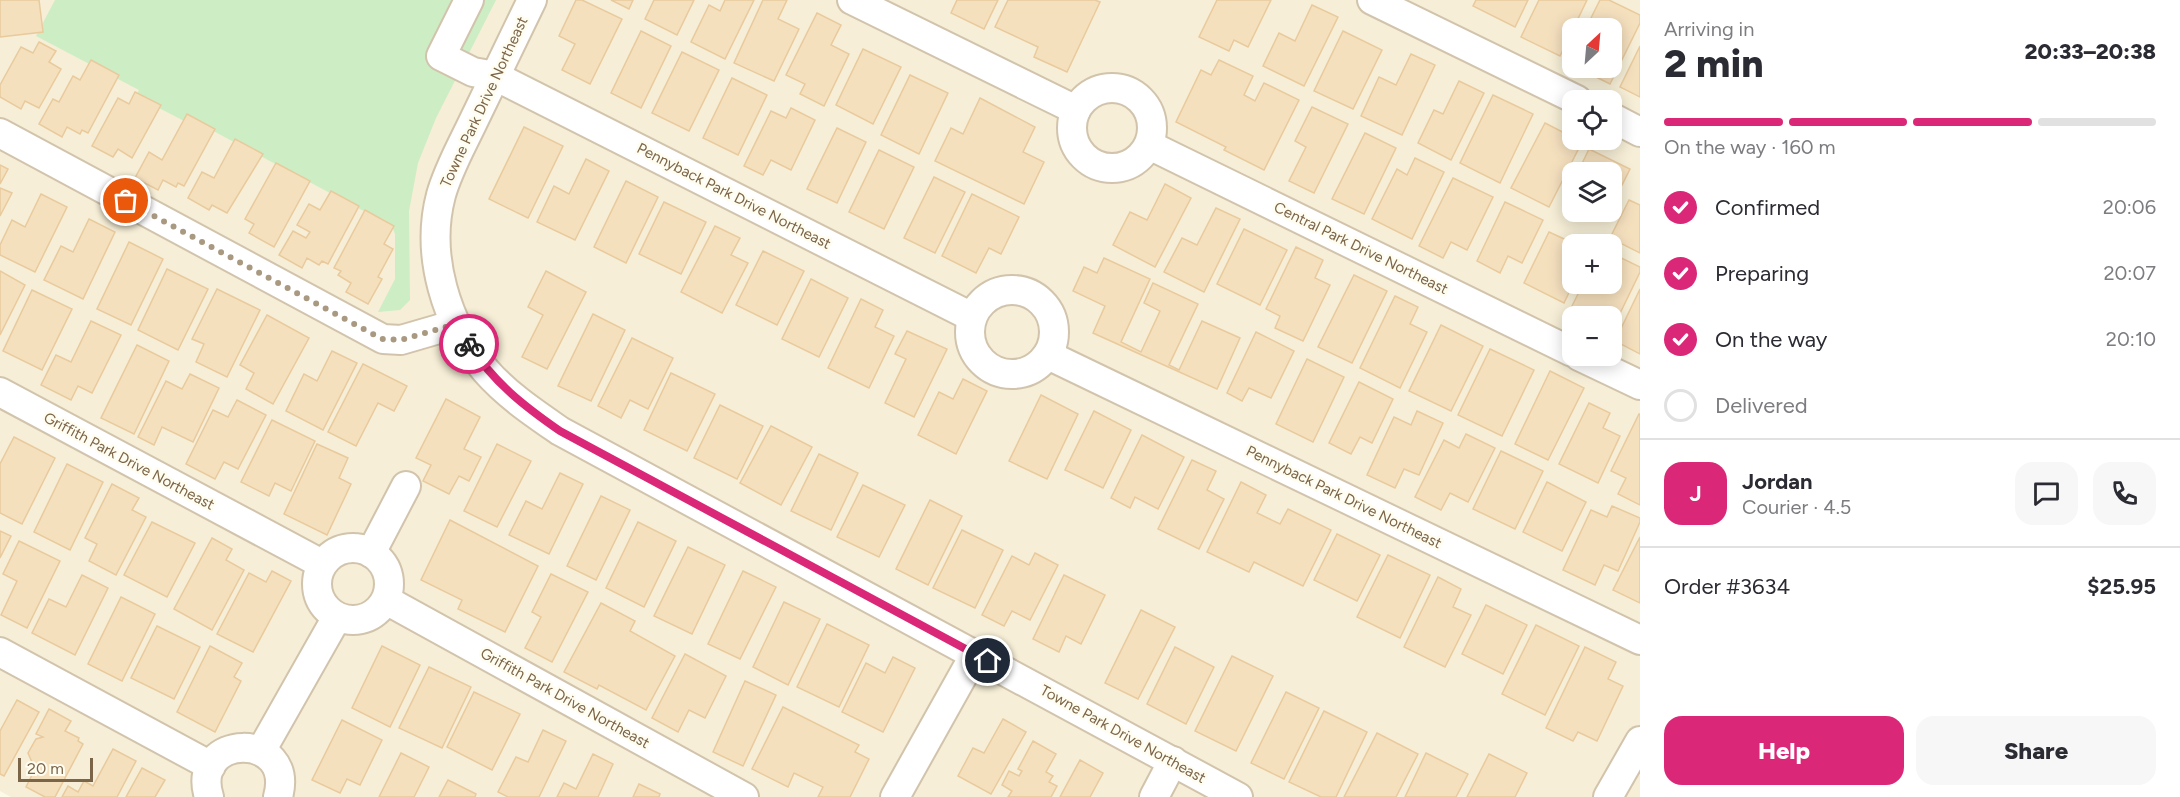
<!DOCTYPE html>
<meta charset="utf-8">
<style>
body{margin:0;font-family:Figtree,sans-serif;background:#f7f7f7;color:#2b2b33;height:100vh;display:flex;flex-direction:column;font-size:22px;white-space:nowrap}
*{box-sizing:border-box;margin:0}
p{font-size:20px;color:#7c7c81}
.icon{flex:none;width:33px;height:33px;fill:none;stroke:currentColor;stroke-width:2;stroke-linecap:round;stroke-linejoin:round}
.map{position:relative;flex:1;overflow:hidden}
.details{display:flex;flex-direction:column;background:#fff;width:540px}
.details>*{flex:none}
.needle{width:39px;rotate:26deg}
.controls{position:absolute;left:1562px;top:18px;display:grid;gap:12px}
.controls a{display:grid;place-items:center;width:60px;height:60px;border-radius:12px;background:#fff;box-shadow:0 3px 15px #0003;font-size:30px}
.scale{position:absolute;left:18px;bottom:15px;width:75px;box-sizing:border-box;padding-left:6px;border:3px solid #7b6549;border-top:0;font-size:16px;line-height:21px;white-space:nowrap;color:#7b6549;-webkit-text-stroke:4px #fffcf0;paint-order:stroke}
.pin{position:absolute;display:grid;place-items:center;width:51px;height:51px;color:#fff;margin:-26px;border:3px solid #fff;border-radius:50%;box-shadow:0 2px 6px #0007}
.courier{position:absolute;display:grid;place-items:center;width:60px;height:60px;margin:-30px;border:4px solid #db2777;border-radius:50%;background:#fff;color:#222;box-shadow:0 2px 8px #0007}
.head em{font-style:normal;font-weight:800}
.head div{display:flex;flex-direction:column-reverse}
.head{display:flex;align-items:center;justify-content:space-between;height:102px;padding:0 24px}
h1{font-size:39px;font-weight:800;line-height:45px}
.bar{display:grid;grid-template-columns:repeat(4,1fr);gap:9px 6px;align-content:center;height:72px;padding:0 24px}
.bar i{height:8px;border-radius:4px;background:#e1e1e2}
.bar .active{background:#db2777}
.bar p{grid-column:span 4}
.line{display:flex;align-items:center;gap:15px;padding:0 24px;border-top:2px solid #e1e1e2}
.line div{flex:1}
.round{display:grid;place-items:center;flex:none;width:63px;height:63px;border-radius:18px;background:#f7f7f7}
ol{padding:0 24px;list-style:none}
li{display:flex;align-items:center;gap:18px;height:66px}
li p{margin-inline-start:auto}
li .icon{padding:6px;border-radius:50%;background:#db2777;color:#fff;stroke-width:4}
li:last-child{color:#7c7c81}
li i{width:33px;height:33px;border:3px solid #e1e1e2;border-radius:50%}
.primary-button{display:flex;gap:12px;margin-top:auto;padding:12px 24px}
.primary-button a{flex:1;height:69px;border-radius:18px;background:#db2777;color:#fff;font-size:24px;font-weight:800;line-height:69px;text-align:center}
.primary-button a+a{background:#f7f7f7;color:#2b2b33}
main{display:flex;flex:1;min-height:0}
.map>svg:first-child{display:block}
.residential{fill:#f6eed6;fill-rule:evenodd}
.green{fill:#cdedc5}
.building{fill:#f5e0be;stroke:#e9ca9d;stroke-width:1.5}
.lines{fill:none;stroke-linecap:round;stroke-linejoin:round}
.minor-casing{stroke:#d2c4ac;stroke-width:32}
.minor{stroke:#fff;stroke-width:28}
.done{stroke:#a99981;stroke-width:6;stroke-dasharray:0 10.8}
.route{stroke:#db2777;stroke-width:8}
.labels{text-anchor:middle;stroke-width:5;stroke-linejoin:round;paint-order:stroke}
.street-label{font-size:15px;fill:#7b6549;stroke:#fffcf0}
</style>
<main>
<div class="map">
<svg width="1640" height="797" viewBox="0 0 1640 797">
<rect width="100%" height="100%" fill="#fefae8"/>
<path class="residential" d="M0 0H1640V797H11L0 791ZM1572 28H1611V68H1572ZM1572 100H1611V140H1572ZM1572 172H1611V212H1572ZM1572 244H1611V284H1572ZM1572 316H1611V356H1572Z"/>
<path class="green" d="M55 0H496L436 118 418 163 409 211 410 300 400 310 378 312 395 279V234L392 226 189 118 186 122 136 96 139 90 36 36Z"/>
<g class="building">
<path d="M0 0H39L43 32 0 37Z"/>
<path d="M576 0H582L622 19 590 84 562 70 575 44 559 36Z"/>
<path d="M611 0H633L629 9Z"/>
<path d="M654 0H694L677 35 645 19Z"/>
<path d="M725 0H754L725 59 691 42 709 5 720 11Z"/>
<path d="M763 0H787L778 19 799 29 774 81 734 63Z"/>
<path d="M957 0H998L984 29 951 13Z"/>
<path d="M1008 0H1095L1100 2 1067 72 1034 57 1038 47 995 27Z"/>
<path d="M1217 0H1271L1248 47 1234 40 1229 51 1199 37Z"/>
<path d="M1476 0H1528L1515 27 1473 6Z"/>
<path d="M1539 0H1587L1560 56 1521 37Z"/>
<path d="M1600 0H1609L1640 15V23L1610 84 1578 68H1611V28H1586Z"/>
<path d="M1312 5 1338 17 1304 86 1263 66 1279 33 1295 41Z"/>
<path d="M817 13 841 25 831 45 849 54 824 106 800 94 805 84 786 75Z"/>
<path d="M641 31 671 46 641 108 611 93Z"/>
<path d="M1343 31 1382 50 1353 109 1314 91Z"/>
<path d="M39 42 56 51 49 62 61 69 39 108 25 101 21 109 0 97V85L21 47 33 53Z"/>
<path d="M1640 46V97L1620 87Z"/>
<path d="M863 49 901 67 873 124 836 105Z"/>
<path d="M682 52 719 70 689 131 652 113Z"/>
<path d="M1411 54 1435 65 1402 135 1361 116 1379 77 1396 85Z"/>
<path d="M91 60 119 75 88 133 82 130 80 134 67 127 62 137 39 124 53 99 59 102 73 76 80 80Z"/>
<path d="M1219 60 1253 76 1244 95 1255 101 1264 83 1299 100 1264 170 1224 150 1226 147 1176 122 1201 70 1211 75Z"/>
<path d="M910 75 948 93 919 154 881 135Z"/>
<path d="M732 78 767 95 738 155 703 138Z"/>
<path d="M1459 81 1484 93 1451 160 1418 143 1434 110 1443 114Z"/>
<path d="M135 92 161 105 132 158 118 149 113 157 92 146 118 98 129 104Z"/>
<path d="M1493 95 1533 114 1500 183 1460 163Z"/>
<path d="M980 98 1035 127 1023 152 1044 162 1024 204 935 161 951 128 963 134Z"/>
<path d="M1312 107 1348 124 1314 193 1289 181 1306 147 1295 141Z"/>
<path d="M791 108 815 120 791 170 771 160 763 175 744 166 771 111 786 118Z"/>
<path d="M187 114 215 129 184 186 178 183 176 187 163 180 158 190 135 178 149 152 162 160Z"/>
<path d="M1545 123 1582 142 1549 207 1511 188Z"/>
<path d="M524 127 563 146 528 218 489 199Z"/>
<path d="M837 128 866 142 837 203 807 189Z"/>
<path d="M1365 133 1396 148 1364 214 1332 199Z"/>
<path d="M235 139 263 154 227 213 212 205 209 210 188 198 202 172 214 178Z"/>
<path d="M1589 149 1630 169 1611 207V172H1578Z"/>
<path d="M879 150 914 167 884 229 849 212Z"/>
<path d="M1415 158 1444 172 1412 239 1372 219 1397 169 1407 175Z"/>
<path d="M586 159 609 171 575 240 537 222 554 186 569 194Z"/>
<path d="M276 163 310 181 274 247 249 233 254 224 245 219Z"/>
<path d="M0 165 8 169 0 184Z"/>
<path d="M934 177 965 192 935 253 904 238Z"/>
<path d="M1453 178 1493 197 1467 250 1451 242 1443 258 1419 246Z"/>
<path d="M626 181 658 197 626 263 594 247Z"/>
<path d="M1165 184 1191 198 1155 267 1113 245 1130 212 1147 220Z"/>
<path d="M0 188 12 193 0 216Z"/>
<path d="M331 191 359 206 328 264 322 261 319 265 307 258 302 268 279 255 293 231 306 238 310 232 297 225 309 204 320 210Z"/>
<path d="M41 194 67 207 35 272 0 255V245L12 220 25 227Z"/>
<path d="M972 194 1019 217 1001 254 989 248 976 273 942 256Z"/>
<path d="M1629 200 1640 205V253L1610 238Z"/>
<path d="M664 202 706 222 681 274 639 254Z"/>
<path d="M1505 202 1543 220 1522 263 1508 256 1500 273 1477 261Z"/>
<path d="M1216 208 1240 219 1204 292 1164 272 1182 238 1197 245Z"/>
<path d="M365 210 394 226 384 244 393 249 378 277 382 279 368 304 346 292 351 283 338 275 341 271 334 268Z"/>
<path d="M89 219 115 232 83 299 44 280 61 246 73 252Z"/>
<path d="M715 226 740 238 731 255 748 263 722 313 681 292Z"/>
<path d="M1244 229 1287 250 1260 305 1217 284Z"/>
<path d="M1549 232 1575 244H1572L1573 284 1564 303 1524 283Z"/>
<path d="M129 242 163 259 131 325 97 309Z"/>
<path d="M1296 247 1323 260 1315 278 1330 285 1303 341 1275 328 1280 316 1266 309Z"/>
<path d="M763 251 804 271 777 325 736 305Z"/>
<path d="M1611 253 1640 267V272L1611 332V316H1572V320L1566 318 1583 284H1611Z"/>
<path d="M1104 258 1150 279 1121 342 1141 352 1160 311 1144 303 1153 283 1198 304 1169 365 1179 370 1202 321 1240 338 1217 389 1093 333 1105 306 1073 291 1084 267 1097 273Z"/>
<path d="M167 269 208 289 178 350 138 330Z"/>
<path d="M0 271 25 285 0 335Z"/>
<path d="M546 271 586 292 547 369 522 357 543 315 528 307Z"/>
<path d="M1354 275 1387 291 1352 363 1318 347Z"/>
<path d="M811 279 848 298 819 357 782 339Z"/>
<path d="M217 289 260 310 227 377 196 362 204 344 192 339Z"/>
<path d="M1640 289V354L1615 341Z"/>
<path d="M32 290 72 309 42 370 3 351Z"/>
<path d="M1395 296 1418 307 1410 324 1427 332 1400 388 1360 368Z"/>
<path d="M861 299 883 310 875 327 894 336 869 388 828 368Z"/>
<path d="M593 314 625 330 591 401 558 386Z"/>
<path d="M267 315 309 338 273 404 246 389 254 373 240 365Z"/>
<path d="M91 321 121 335 92 393 78 386 71 400 41 385 56 355 71 362Z"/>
<path d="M1441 325 1483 346 1451 411 1409 391Z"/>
<path d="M907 331 947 349 914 417 885 403 906 359 895 354Z"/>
<path d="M1256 332 1294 351 1271 398 1249 388 1242 401 1227 393Z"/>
<path d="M632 338 673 358 648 409 630 400 621 418 598 406Z"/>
<path d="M137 345 169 361 134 434 101 418Z"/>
<path d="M1490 349 1534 370 1502 436 1458 415Z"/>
<path d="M332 351 357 363 323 430 286 411 304 374 317 381Z"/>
<path d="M1307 359 1344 377 1313 442 1276 424Z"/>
<path d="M363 364 407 386 394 411 378 403 356 446 328 432Z"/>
<path d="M1550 371 1584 388 1548 460 1515 444Z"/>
<path d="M671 373 715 394 687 451 644 430Z"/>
<path d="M190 374 219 388 193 442 162 427 154 445 138 437 166 381 182 389Z"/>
<path d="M963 379 987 391 956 454 918 435 939 392 953 399Z"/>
<path d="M1359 382 1393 399 1372 443 1360 437 1351 454 1329 443Z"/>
<path d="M1041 395 1078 414 1047 479 1009 461Z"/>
<path d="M446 399 480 417 464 449 481 457 469 481 459 476 449 494 423 481 431 465 416 458Z"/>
<path d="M237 400 266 415 238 469 224 462 215 479 186 464 213 410 228 417Z"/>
<path d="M1589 403 1610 413 1603 428 1620 436 1598 483 1559 464Z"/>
<path d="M720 405 763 426 737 479 694 458Z"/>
<path d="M1094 411 1131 430 1103 488 1065 470Z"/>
<path d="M1417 411 1443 423 1419 475 1404 469 1395 488 1367 475 1394 417 1411 425Z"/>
<path d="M1639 414H1640V505L1618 494 1626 478 1611 471Z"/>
<path d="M272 420 315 441 291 491 275 483 269 496 241 482Z"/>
<path d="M771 426 812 447 781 505 740 483Z"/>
<path d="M1466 434 1495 448 1468 502 1450 493 1441 510 1415 497 1444 440 1459 448Z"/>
<path d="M1142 435 1184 457 1158 509 1135 497 1130 508 1111 498Z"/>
<path d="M14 437 55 458 22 524 0 513V464Z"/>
<path d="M317 444 348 458 339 478 351 484 327 535 284 514Z"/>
<path d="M497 444 531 461 497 527 464 511Z"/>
<path d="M1501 451 1543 471 1515 529 1473 509Z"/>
<path d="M819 454 858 473 831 530 791 511Z"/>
<path d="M1192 460 1216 471 1207 490 1224 499 1199 549 1158 529Z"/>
<path d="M67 464 103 482 70 550 34 532Z"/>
<path d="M560 473 583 484 549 554 509 535 526 501 542 509Z"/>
<path d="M1241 482 1266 495 1257 513 1280 524 1288 509 1331 530 1303 586 1254 562 1249 572 1207 552Z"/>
<path d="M1547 482 1586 502 1562 551 1523 532Z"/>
<path d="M112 484 139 498 132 510 146 517 116 575 89 561 97 544 85 538Z"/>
<path d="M863 485 905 505 879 557 837 537Z"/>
<path d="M601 496 630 510 596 580 567 566Z"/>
<path d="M930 500 962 516 928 585 896 569Z"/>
<path d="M1612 506 1640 518V522L1618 571 1604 565 1595 585 1563 570 1591 510 1607 517Z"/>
<path d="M450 520 538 566 505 632 458 609 462 600 421 580Z"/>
<path d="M152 522 195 543 167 597 124 575Z"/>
<path d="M638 522 676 541 644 607 606 588Z"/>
<path d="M962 530 1003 550 975 608 933 588Z"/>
<path d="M0 531 11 536 0 558Z"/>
<path d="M1337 534 1380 555 1357 601 1314 580Z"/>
<path d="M1640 537V603L1613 590Z"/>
<path d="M212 538 232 549 226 560 244 570 212 630 174 609Z"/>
<path d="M19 541 60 561 27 628 1 615 17 581 3 574Z"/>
<path d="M688 547 725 565 692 634 654 616Z"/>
<path d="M1035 553 1058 565 1030 620 1012 611 1004 626 982 615 1012 556 1029 565Z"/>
<path d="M1388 555 1430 575 1400 638 1357 617Z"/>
<path d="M272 571 291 581 253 652 217 634 249 573 266 582Z"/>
<path d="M743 571 776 587 740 659 708 644Z"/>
<path d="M551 574 588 592 552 662 525 648 541 617 532 612Z"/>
<path d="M82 575 108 588 75 655 32 633 49 599 66 607Z"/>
<path d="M1064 575 1105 595 1081 644 1066 636 1059 652 1033 639Z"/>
<path d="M1438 577 1461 589 1453 607 1471 615 1445 667 1404 647Z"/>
<path d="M121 597 155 614 122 681 88 664Z"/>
<path d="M784 602 820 619 788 685 753 667Z"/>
<path d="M601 603 635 621 630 631 675 656 646 710 599 685 597 689 564 672Z"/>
<path d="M1486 605 1527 625 1503 674 1462 654Z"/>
<path d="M1141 610 1175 627 1138 699 1105 683Z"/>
<path d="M827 624 869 645 839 707 797 687Z"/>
<path d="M1536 625 1579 646 1545 715 1502 694Z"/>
<path d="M157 626 200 647 174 699 131 678Z"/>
<path d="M210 646 242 663 234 677 241 681 215 732 177 712Z"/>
<path d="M382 646 420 665 390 727 352 708Z"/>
<path d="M1175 647 1214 667 1186 724 1147 704Z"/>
<path d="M1585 647 1616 662 1608 679 1623 686 1597 741 1578 732 1573 741 1546 728Z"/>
<path d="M685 654 726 676 705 718 689 710 678 732 652 718Z"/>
<path d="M1232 656 1273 676 1236 751 1195 731Z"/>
<path d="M893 657 915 668 883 732 842 712 866 663 885 673Z"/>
<path d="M429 667 471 687 442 748 399 728Z"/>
<path d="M745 681 776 695 743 766 713 752Z"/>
<path d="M474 692 520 714 492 770 447 747Z"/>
<path d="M1286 692 1319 708 1284 779 1251 763Z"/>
<path d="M17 700 39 712 4 776 0 774V731Z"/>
<path d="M783 707 859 745 855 752 869 759 850 797H818L823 787 794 773 788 787 752 769Z"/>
<path d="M49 709 71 721 65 731 79 738 78 741 83 744 55 797H45L26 787 35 769 28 753 36 739 43 737 36 734Z"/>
<path d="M1324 711 1367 732 1336 797H1321L1289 782Z"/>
<path d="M1003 719 1026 732 991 794 958 776 973 748 984 753Z"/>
<path d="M342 720 382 740 360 785 347 779 340 793 312 780Z"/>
<path d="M543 730 566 741 539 797H508L498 792 516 757 528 762Z"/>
<path d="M1377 733 1418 754 1396 797H1344Z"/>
<path d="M1033 741 1056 754 1046 772 1053 776 1049 782 1057 786 1051 797H1008L1012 791 1002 785 1009 771 1019 776 1022 771 1018 769Z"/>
<path d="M113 749 136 761 117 797H62L68 786 78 792 84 781 93 786Z"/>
<path d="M401 753 429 767 414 797H379Z"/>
<path d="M1426 753 1468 774 1456 797H1405Z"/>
<path d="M593 754 613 764 598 797H557L564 783 576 789Z"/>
<path d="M1489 754 1527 773 1515 797H1467Z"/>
<path d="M1080 760 1103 773 1090 797H1060Z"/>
<path d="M142 768 165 780 155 797H126Z"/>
<path d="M448 780 476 794 475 797H439Z"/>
<path d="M639 784 660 794 659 797H633Z"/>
</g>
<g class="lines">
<defs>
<g id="minor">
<path d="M469 0 441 56 473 72 495 76 972 317"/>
<path d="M532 0C512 41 492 82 472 124 461 147 448 170 441 195 425 255 446 324 486 371 507 395 534 413 560 431L1238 797"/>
<path d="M852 0 1076 110"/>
<path d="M1372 0 1577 100"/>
<circle cx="1112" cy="128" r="40"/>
<path d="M1611 117 1640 132"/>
<path d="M0 133 383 339 401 340 456 324"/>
<path d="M1149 145 1572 352"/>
<circle cx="1012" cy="332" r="42"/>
<path d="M1048 355 1640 640"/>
<path d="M1579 356 1640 385"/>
<path d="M0 392 322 564"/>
<circle cx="353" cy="584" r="36"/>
<path d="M371 553 406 486"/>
<path d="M386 600 744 797"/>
<path d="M0 652 211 766"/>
<path d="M261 751 337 617"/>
<path d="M209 797C189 733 296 730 278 797"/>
<path d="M895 797 975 654"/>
<path d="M1154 797 1173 761"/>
<path d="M1608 797 1640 741"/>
</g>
</defs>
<use href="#minor" class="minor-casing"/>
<use href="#minor" class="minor"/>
</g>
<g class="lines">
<path class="done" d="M126 201 382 339 401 340 456 324 469 344"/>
<path class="route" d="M469 344C493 382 524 406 560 431L988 661"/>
</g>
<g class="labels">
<g class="street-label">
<text transform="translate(484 102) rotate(-65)" y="5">Towne Park Drive Northeast</text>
<text transform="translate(734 196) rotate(27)" y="5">Pennyback Park Drive Northeast</text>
<text transform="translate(1361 248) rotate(26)" y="5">Central Park Drive Northeast</text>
<text transform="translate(129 461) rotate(28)" y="5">Griffith Park Drive Northeast</text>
<text transform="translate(1344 497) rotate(26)" y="5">Pennyback Park Drive Northeast</text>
<text transform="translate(565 698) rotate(29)" y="5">Griffith Park Drive Northeast</text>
<text transform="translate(1123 734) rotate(29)" y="5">Towne Park Drive Northeast</text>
</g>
</g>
</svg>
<div class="controls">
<a><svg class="needle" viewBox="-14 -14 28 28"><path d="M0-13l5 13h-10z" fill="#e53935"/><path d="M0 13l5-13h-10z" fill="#7c7c81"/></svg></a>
<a><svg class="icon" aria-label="locate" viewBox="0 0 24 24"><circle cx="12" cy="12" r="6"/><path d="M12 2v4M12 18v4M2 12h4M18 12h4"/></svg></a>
<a><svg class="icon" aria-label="layers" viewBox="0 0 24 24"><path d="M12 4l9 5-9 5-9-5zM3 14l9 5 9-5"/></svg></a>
<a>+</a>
<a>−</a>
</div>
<div class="scale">20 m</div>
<div class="pin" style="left:126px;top:201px;background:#ea580c"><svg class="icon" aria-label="bag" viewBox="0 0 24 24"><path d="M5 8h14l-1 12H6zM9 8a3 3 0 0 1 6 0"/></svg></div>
<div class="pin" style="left:988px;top:661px;background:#1f2937"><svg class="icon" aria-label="home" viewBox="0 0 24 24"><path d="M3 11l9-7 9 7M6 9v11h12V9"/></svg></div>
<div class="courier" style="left:469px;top:344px"><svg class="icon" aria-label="bike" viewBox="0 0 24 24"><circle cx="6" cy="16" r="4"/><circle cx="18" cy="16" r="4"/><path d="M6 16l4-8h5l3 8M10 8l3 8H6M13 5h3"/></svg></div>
</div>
<section class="details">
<div class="head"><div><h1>2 min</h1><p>Arriving in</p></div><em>20:33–20:38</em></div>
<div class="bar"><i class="active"></i><i class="active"></i><i class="active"></i><i></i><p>On the way · 160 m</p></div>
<ol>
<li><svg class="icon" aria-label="check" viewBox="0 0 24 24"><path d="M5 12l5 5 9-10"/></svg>Confirmed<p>20:06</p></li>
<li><svg class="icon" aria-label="check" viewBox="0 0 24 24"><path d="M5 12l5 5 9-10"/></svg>Preparing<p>20:07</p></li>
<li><svg class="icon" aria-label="check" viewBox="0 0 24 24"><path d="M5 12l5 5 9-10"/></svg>On the way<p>20:10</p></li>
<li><i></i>Delivered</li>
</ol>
<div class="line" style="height:108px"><b class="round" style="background:#db2777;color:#fff">J</b><div><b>Jordan</b><p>Courier · 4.5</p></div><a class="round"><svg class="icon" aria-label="chat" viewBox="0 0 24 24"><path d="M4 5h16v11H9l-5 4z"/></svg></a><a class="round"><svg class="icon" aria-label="phone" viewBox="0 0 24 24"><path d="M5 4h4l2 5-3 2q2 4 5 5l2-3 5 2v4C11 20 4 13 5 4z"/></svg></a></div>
<div class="line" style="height:78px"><div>Order #3634</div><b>$25.95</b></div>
<div class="primary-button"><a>Help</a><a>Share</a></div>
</section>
</main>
